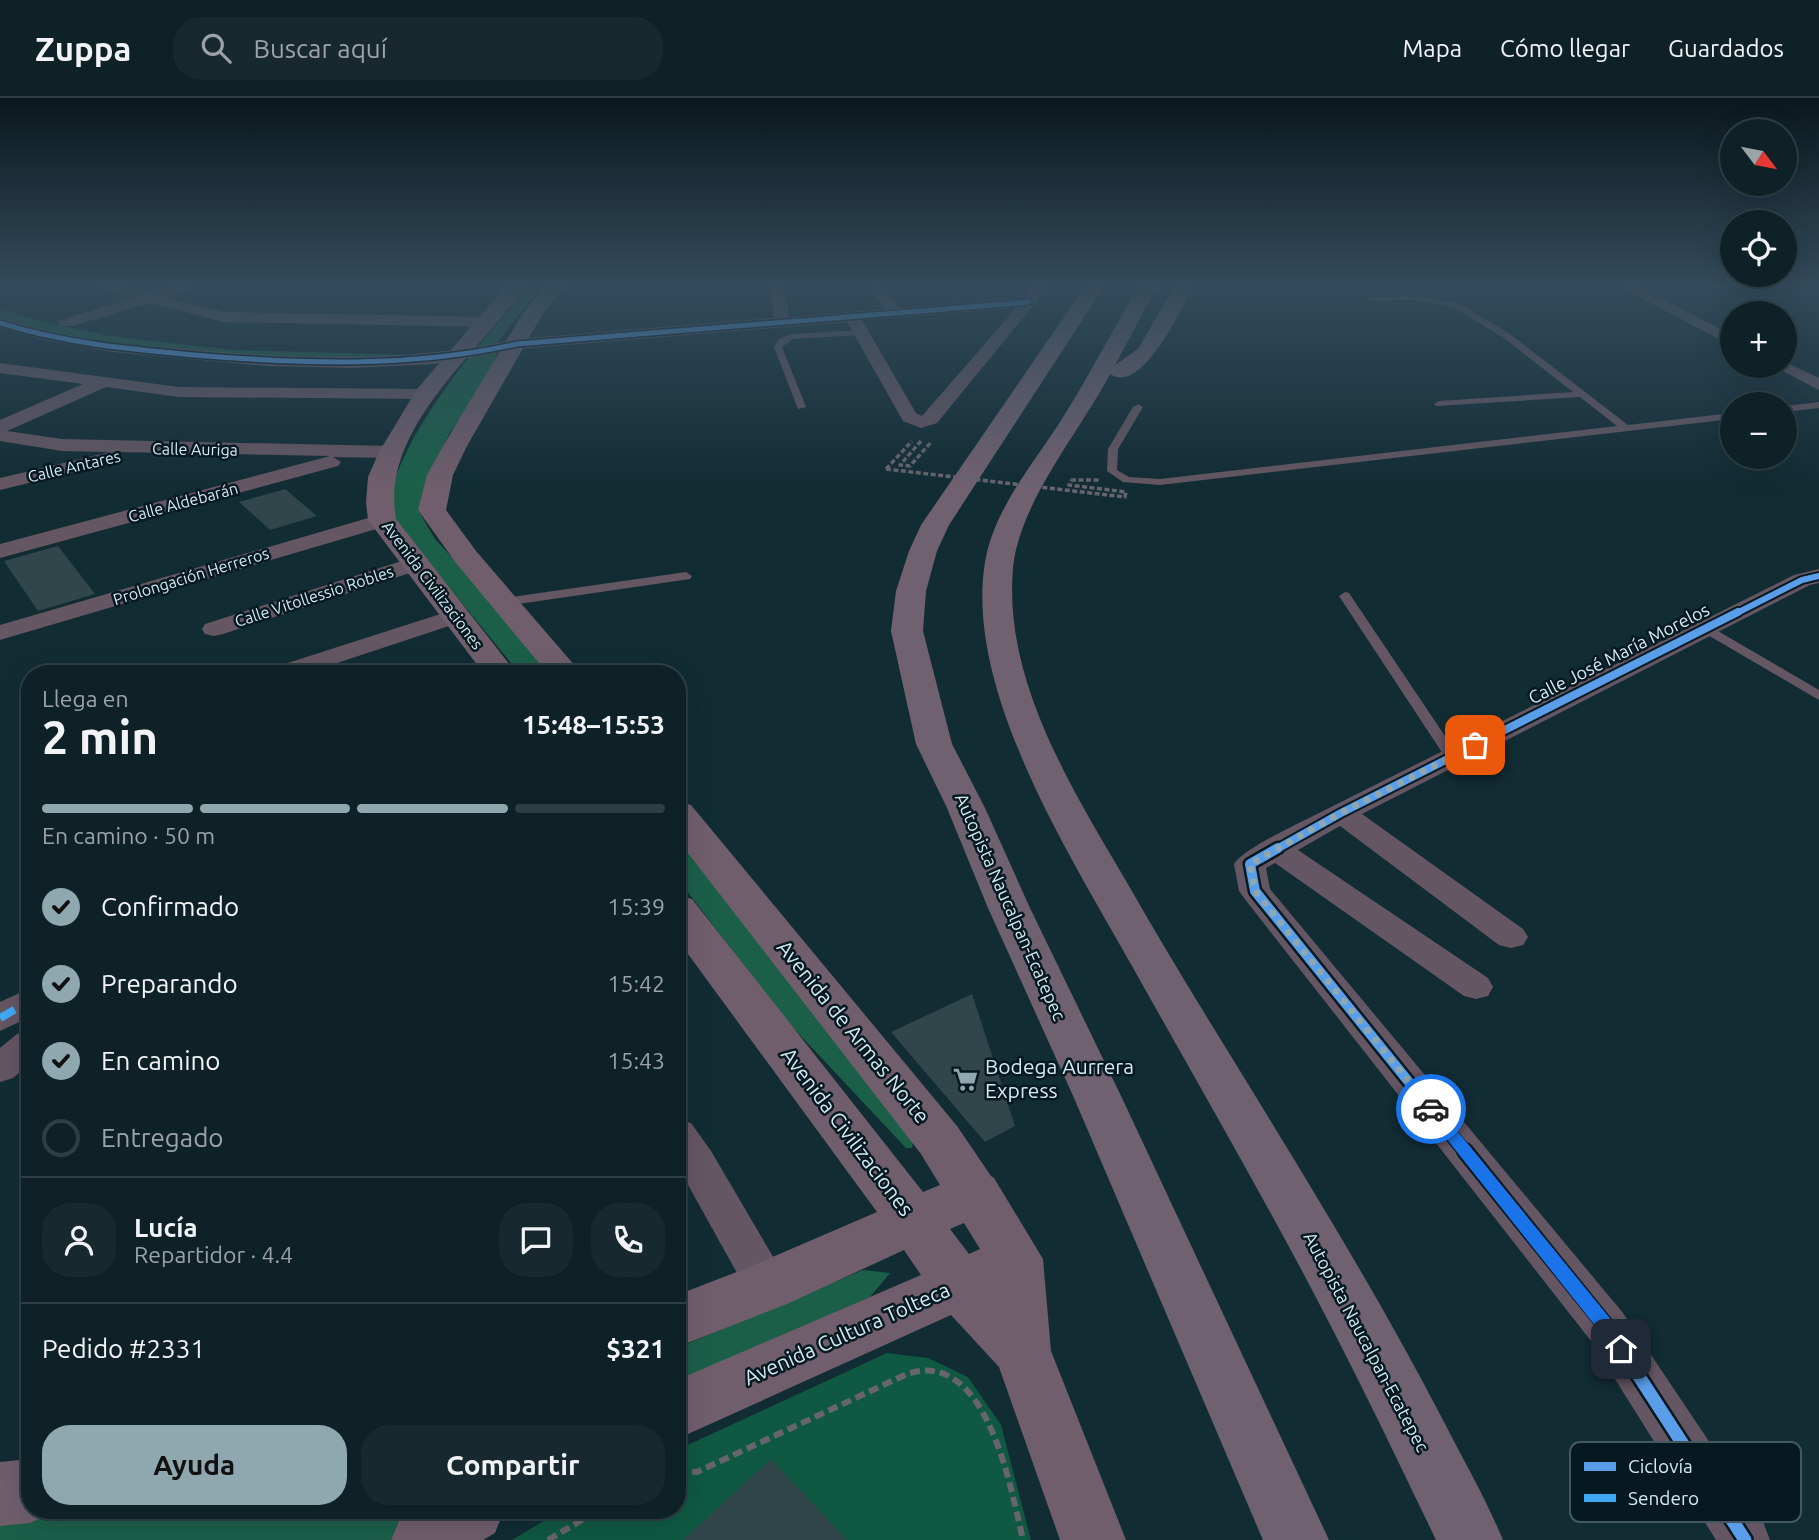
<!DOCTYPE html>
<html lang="es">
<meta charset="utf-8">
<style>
body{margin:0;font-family:Ubuntu,sans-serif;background:#17292f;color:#f1f3f6;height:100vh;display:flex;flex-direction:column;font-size:26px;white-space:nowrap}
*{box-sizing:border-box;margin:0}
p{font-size:23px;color:#9ba3a7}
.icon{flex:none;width:38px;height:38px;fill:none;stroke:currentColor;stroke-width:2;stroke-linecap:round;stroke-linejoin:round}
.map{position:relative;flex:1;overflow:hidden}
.side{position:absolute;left:21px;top:567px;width:665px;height:854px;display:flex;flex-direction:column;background:#0e2127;border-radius:28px;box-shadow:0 7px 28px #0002,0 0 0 2px #2e3e44}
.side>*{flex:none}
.needle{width:46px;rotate:122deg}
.controls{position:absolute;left:1720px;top:21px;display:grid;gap:14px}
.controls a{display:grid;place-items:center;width:77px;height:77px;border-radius:50%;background:#0e2127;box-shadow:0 7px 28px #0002,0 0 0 2px #2e3e44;font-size:35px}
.pin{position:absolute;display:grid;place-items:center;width:60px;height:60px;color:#fff;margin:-30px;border-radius:14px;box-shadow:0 4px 10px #0006}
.courier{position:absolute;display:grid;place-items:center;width:70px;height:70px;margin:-35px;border:5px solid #1a73e8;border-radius:50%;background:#fff;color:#222;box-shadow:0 2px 9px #0007}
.summary em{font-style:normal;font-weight:700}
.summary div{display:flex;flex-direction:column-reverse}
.summary{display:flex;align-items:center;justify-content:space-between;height:119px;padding:0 21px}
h1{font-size:46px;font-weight:700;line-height:52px}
.bar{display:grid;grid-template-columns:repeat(4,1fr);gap:10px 7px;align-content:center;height:84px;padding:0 21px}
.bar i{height:9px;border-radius:5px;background:#2e3e44}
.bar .selected{background:#8fa8b0}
.bar p{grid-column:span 4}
.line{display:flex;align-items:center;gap:18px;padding:0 21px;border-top:2px solid #2e3e44}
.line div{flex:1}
.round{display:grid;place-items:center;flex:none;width:74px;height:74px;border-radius:28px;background:#17292f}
ol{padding:0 21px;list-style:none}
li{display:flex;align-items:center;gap:21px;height:77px}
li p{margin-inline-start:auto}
li .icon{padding:7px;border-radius:50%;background:#8fa8b0;color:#111;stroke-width:4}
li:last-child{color:#9ba3a7}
li i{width:38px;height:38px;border:4px solid #2e3e44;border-radius:50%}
.cta{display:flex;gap:14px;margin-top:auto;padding:14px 21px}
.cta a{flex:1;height:80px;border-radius:28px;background:#8fa8b0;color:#111;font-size:28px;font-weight:700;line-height:80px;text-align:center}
.cta a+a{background:#17292f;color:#f1f3f6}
header{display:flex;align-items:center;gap:42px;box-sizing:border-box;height:98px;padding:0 35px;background:#0e2127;border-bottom:2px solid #2e3e44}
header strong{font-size:33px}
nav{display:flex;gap:38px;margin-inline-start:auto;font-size:24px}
.search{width:490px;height:63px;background:#17292f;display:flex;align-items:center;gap:18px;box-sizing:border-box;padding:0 24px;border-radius:28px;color:#9ba3a7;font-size:26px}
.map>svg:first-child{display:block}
.green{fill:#0f5842}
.forest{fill:#1b5f49}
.building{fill:#30464b}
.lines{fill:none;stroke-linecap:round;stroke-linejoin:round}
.path-far1{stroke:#66646d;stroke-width:3.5;stroke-dasharray:5 2.5;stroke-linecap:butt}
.path{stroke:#66646d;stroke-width:6;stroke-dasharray:10 5;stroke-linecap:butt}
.lane{fill:#645662;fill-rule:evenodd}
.street{fill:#645662;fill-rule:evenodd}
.secondary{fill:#705e6c;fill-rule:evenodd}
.highway{fill:#706170;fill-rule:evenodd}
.path-bridge{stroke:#66646d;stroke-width:3.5;stroke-dasharray:5 2.5;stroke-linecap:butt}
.quiet{stroke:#3fa9f5;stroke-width:8;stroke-dasharray:17 8;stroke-linecap:butt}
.cycleway-far4-casing{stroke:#071920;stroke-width:8}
.cycleway-far3-casing{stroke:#071920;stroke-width:10}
.cycleway-far2-casing{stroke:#071920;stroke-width:12}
.cycleway-far1-casing{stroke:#071920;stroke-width:15}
.cycleway-casing{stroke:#071920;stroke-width:18}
.cycleway-far4{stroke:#5a9eea;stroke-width:5}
.cycleway-far3{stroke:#5a9eea;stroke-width:6}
.cycleway-far2{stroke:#5a9eea;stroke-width:8}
.cycleway-far1{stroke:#5a9eea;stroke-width:10}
.cycleway{stroke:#5a9eea;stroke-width:13}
.route{fill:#1a73e8}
.done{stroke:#8fa8b0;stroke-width:7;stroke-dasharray:0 12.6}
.labels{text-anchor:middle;stroke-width:5;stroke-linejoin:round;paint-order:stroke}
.far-street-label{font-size:16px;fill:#d3eaf3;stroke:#071920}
.street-label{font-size:18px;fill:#d3eaf3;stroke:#071920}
.near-street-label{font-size:21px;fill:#d3eaf3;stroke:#071920}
.near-poi-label{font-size:21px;fill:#d3eaf3;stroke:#071920;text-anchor:start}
.key{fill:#071920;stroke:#44585f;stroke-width:2}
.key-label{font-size:19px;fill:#d3eaf3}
</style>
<header>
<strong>Zuppa</strong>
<div class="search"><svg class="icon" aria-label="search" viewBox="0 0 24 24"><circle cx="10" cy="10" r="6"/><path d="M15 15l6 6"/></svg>Buscar aquí</div>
<nav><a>Mapa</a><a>Cómo llegar</a><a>Guardados</a></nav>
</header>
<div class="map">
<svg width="1819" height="1442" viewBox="0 0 1819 1442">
<rect width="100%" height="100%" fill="#122c34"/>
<path class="green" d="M887 1255 928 1260 968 1279 1001 1327 1031 1442H512L562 1412H677V1352Z"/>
<g class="forest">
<path d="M529 187H542L496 246 497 267 449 336 428 380 418 412 435 441 493 504 552 576H520L391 418C392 407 391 392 395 381 414 327 461 267 498 225 509 212 520 202 529 187Z"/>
<path d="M0 210 33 221 104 237 135 241 233 252 409 257C393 263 358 259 340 259 225 260 111 253 0 222Z"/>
<path d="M677 739 913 1044 912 1050H906L784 920 677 780Z"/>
<path d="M863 1172 890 1175 870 1199 677 1283V1250Z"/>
<path d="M95 1412H443L394 1442H0V1420Z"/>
</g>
<g class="building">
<path d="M285 391 317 418 270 432 239 404Z"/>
<path d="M58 448 95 496 38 513 4 463Z"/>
<path d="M972 896 1015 1028 985 1044 891 934Z"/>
<path d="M771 1361 847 1442H683Z"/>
</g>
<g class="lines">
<g class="path-far1">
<path d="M921 343 900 367 910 368 932 343"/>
<path d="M886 371 912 343"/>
<path d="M1071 382H1099"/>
</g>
<g class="path">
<path d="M677 1373 697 1374 907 1276C987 1249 1011 1391 1023 1442"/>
<path d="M548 1442 599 1412"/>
</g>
<g class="lane">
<path d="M1412 198 1458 205 1510 236 1628 327 1732 315V321L1160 387 1123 384 1107 373 1108 351 1133 309 1138 306 1143 309 1118 351 1117 372 1129 379 1160 381 1617 328 1580 299 1436 308 1434 306 1439 303 1573 294 1504 240 1453 209 1412 202 1371 203 1367 201 1371 199Z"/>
<path d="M862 232V236L859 237 793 241 782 249 806 309 798 311 774 249 779 241 791 236Z"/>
<path d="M1819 304V310L1785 314V308Z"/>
<path d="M686 474 692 478 690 481 504 508 498 504 504 500Z"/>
<path d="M1345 494 1349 495 1459 659 1457 662H1447L1445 659 1339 498Z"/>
<path d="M1706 526 1819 592V602L1701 533 1700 530Z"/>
</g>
<g class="street">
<path d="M92 187H118L149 195 176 187H200L166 200 224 214 487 219 495 224 487 229 224 224 150 205 72 228H60L58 225 60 222 133 200Z"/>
<path d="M771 187H785L789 219 885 211 868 187H883L899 210 1024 200 1035 187H1050L937 325 921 330 903 323 847 224 517 251 435 266 351 270 267 268 113 254 45 242 0 230V220C22 226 44 233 67 237 111 246 155 249 199 252 307 262 411 264 517 241L774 220ZM1016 210 922 318 916 315 862 222Z"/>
<path d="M1617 187H1636L1732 237V248Z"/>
<path d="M1785 264 1819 280V292L1773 268H1785Z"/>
<path d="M0 265 179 289 425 291 434 296 425 301 179 299 106 289 7 333 62 341 391 348 401 354 391 360 333 359 341 364 338 368 0 460V446L330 358 115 354 122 359 119 363 0 392V380L110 354 62 353 0 343V322L83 286 0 275Z"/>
<path d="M382 416 390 417 393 422 390 427 0 542V527Z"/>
<path d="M414 459 422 461 425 466 422 471 223 536 214 538 205 536 202 531 205 526Z"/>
<path d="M1819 471V485L1810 487 1362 716 1523 831 1528 839 1523 847 1511 850 1499 847 1340 728 1298 752 1488 880 1493 889 1488 898 1476 901 1464 898 1275 765 1266 770 1270 791 1623 1215 1763 1424 1770 1442H1716L1591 1243 1244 800 1239 793 1234 766C1246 748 1309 721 1331 709L1794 477Z"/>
<path d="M456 511 464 513 468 518 464 523 304 576H265L269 571Z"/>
<path d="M30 890V919L0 933V904Z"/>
<path d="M30 933V966L13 980 0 984V950L17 936Z"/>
<path d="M677 1021 691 1025 711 1053 782 1174 789 1188 782 1202 767 1207 752 1202 677 1067Z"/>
</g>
<g class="secondary">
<path d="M507 187H527C480 253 379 332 396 421L517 576H484L368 422 366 404 368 379 379 354 417 291Z"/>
<path d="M546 187H566L542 217 467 348 453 377 446 412 476 453 582 576H548L456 465 418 412 427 377 443 348 523 215Z"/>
<path d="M677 703 691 707 957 1028 991 1078 994 1080 1043 1161 1051 1253 1126 1442H1060L999 1269 951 1217 677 1341V1282L921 1177 904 1152 787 1206 677 1249V1197L747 1170 877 1114 677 841V797L692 801 923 1094 940 1087 921 1056 677 741ZM964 1125 980 1151 969 1156 950 1131Z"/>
<path d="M30 1361V1412H54L52 1415 30 1425 0 1428V1364Z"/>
<path d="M412 1412H504L495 1435 483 1442H391L401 1419Z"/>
</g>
<g class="highway">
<path d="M1086 187H1105L949 427 937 453 926 493 923 533 952 646 985 710 1030 810 1122 1000 1329 1442H1263L1074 1000 988 810 947 710 916 646 891 533 896 493 909 453 921 427Z"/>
<path d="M1139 187H1158L1115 267 1138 251 1175 187H1194C1182 209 1142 298 1110 276 1079 335 1019 405 1013 470 1003 584 1074 694 1129 788 1167 855 1208 921 1248 986 1316 1097 1384 1208 1444 1324 1464 1363 1486 1401 1503 1442H1436C1383 1331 1330 1222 1270 1114 1225 1032 1178 950 1132 868 1071 759 968 599 984 471 991 412 1035 365 1065 316 1091 274 1114 230 1139 187Z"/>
</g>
<path class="path-bridge" d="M886 371 1125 399 1126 394 1069 387 1071 382"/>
<path class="quiet" d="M0 920 30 903"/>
<defs>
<path id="cycleway-far4" d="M0 225C63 245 128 251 194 257 303 266 409 270 517 246L1029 204"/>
<path id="cycleway-far3" d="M1735 516 1802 482 1819 478"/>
<path id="cycleway-far2" d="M1275 752 1341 715 1738 514"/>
<path id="cycleway-far1" d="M1278 750 1250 766 1255 793 1466 1055"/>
<path id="cycleway" d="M1465 1053 1607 1229 1745 1442"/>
</defs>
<use href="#cycleway-far4" class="cycleway-far4-casing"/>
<use href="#cycleway-far3" class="cycleway-far3-casing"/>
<use href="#cycleway-far2" class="cycleway-far2-casing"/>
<use href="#cycleway-far1" class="cycleway-far1-casing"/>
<use href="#cycleway" class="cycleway-casing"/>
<use href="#cycleway-far4" class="cycleway-far4"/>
<use href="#cycleway-far3" class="cycleway-far3"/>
<use href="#cycleway-far2" class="cycleway-far2"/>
<use href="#cycleway-far1" class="cycleway-far1"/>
<use href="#cycleway" class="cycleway"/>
</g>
<linearGradient id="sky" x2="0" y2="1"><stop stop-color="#0a181d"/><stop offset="0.48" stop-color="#334b5c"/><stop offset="1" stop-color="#334b5c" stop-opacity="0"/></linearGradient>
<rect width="1819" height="389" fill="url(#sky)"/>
<path class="route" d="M1431 1005 1436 1007 1613 1224 1630 1251 1627 1256 1621 1259 1615 1256 1601 1235 1426 1015 1424 1011 1426 1007Z"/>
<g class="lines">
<path class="done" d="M1431 1011 1255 793 1250 766 1341 715 1475 647"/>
</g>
<defs>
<symbol id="supermarket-bare" viewBox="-9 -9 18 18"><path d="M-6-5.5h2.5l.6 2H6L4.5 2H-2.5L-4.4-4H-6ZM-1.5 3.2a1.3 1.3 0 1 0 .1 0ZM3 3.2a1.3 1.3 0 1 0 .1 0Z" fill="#8fa8b0" stroke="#071920" stroke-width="2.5" paint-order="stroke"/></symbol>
</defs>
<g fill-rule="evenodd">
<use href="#supermarket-bare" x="948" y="964" width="35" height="35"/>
</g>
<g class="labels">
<g class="far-street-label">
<text transform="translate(195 351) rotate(1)" y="6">Calle Auriga</text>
<text transform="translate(74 368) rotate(-13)" y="6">Calle Antares</text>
<text transform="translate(183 404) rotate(-15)" y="6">Calle Aldebarán</text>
<text transform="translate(191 478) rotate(-17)" y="6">Prolongación Herreros</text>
<text transform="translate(433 487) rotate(53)" y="6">Avenida Civilizaciones</text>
<text transform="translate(314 498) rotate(-18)" y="6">Calle Vitollessio Robles</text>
</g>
<g class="street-label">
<text transform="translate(1619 556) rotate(-27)" y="6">Calle José María Morelos</text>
<text transform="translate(1010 809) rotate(66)" y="6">Autopista Naucalpan-Ecatepec</text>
<text transform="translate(1366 1244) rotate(62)" y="6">Autopista Naucalpan-Ecatepec</text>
</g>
<g class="near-street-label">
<text transform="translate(853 934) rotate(51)" y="7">Avenida de Armas Norte</text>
<text transform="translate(847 1034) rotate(53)" y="7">Avenida Civilizaciones</text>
<text transform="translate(847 1236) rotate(-24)" y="7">Avenida Cultura Tolteca</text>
</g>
<g class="near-poi-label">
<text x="985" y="976">Bodega Aurrera<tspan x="985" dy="24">Express</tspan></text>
</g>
</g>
<rect x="1570" y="1344" width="231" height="80" rx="10" class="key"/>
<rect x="1584" y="1364" width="32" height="9" fill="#5a9eea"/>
<rect x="1584" y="1396" width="32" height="8" fill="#3fa9f5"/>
<g class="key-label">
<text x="1628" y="1375">Ciclovía</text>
<text x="1628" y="1407">Sendero</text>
</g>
</svg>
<div class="controls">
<a><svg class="needle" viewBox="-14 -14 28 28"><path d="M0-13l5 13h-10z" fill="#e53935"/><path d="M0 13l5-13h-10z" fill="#9ba3a7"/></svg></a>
<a><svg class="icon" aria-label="locate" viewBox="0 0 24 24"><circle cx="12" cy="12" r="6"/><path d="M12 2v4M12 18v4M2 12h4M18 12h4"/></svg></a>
<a>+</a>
<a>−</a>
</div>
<div class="pin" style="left:1475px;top:647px;background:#ea580c"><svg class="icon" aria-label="bag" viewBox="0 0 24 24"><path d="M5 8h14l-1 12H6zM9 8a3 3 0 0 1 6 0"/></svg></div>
<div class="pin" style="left:1621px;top:1251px;background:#1f2937"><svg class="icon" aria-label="home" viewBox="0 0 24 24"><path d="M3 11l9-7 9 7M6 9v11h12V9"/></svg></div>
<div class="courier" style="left:1431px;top:1011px"><svg class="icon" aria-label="car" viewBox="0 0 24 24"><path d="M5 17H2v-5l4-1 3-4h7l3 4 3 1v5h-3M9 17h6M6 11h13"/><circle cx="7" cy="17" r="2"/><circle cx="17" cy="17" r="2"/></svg></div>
<section class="side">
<div class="summary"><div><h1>2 min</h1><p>Llega en</p></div><em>15:48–15:53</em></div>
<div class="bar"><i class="selected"></i><i class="selected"></i><i class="selected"></i><i></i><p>En camino · 50 m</p></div>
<ol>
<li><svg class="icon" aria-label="check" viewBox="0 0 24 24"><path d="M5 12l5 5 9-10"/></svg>Confirmado<p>15:39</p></li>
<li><svg class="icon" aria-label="check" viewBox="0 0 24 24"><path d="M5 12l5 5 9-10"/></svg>Preparando<p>15:42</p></li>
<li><svg class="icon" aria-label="check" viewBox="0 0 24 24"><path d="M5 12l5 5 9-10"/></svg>En camino<p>15:43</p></li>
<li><i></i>Entregado</li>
</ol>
<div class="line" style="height:126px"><a class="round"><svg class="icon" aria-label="person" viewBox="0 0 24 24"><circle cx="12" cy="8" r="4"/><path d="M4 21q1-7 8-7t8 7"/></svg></a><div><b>Lucía</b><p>Repartidor · 4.4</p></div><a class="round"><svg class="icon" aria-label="chat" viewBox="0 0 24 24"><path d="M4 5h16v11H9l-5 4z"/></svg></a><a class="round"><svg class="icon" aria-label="phone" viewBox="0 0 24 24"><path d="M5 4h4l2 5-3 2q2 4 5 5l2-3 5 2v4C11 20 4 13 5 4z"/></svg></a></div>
<div class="line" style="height:91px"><div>Pedido #2331</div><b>$321</b></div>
<div class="cta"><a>Ayuda</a><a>Compartir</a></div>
</section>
</div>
